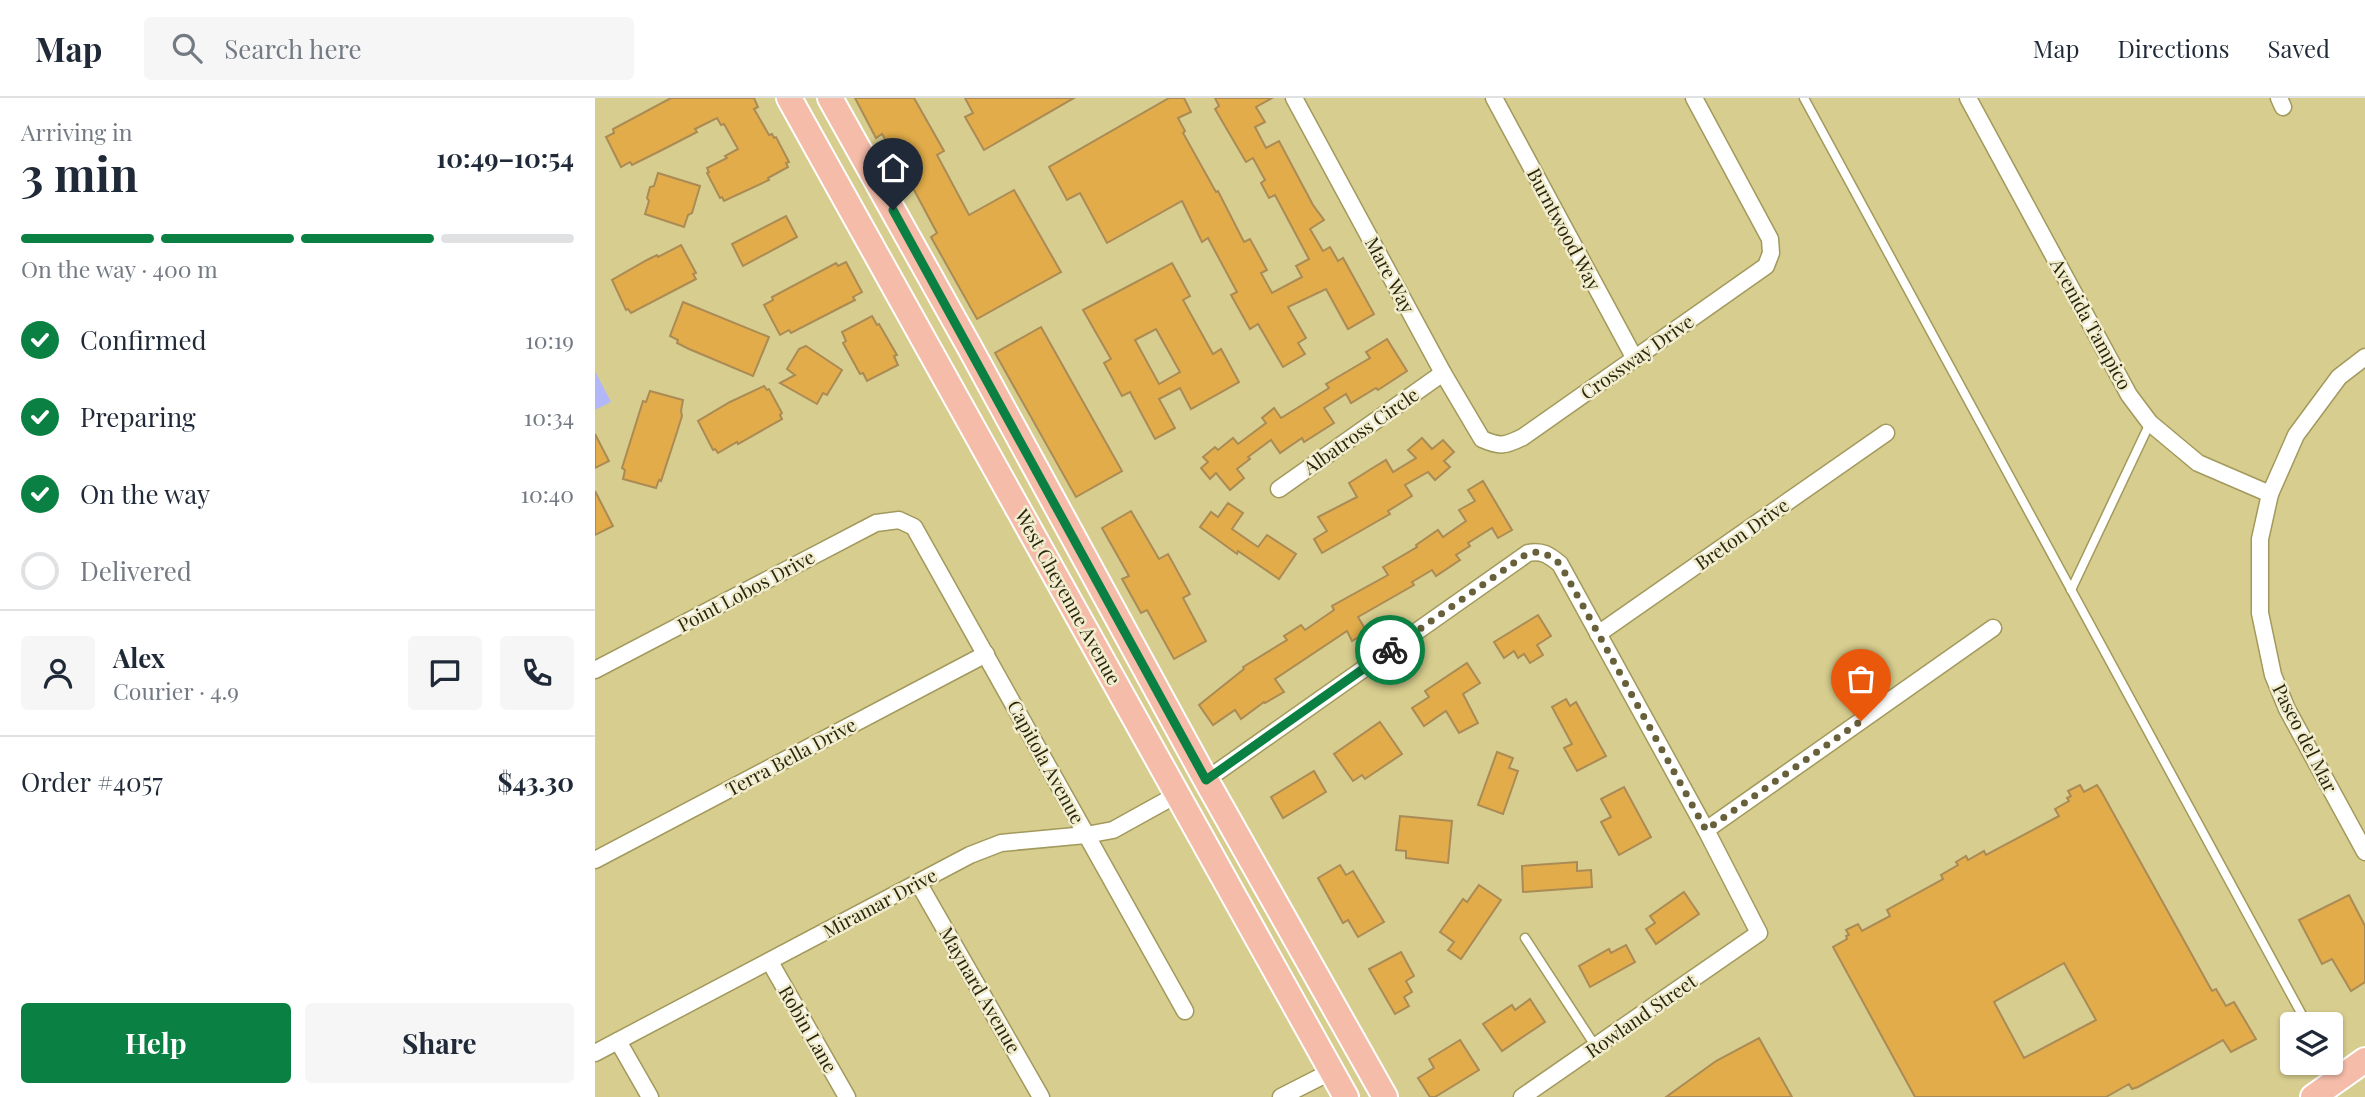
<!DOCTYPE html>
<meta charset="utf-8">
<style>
body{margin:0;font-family:"Playfair Display",serif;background:#f6f6f7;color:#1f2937;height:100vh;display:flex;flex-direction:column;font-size:26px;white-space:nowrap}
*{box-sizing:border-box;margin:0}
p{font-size:23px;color:#747a83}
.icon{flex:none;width:38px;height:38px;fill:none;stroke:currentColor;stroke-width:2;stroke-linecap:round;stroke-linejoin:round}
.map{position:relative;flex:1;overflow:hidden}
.drawer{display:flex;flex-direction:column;background:#fff;width:595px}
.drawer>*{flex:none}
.controls{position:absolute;left:1685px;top:914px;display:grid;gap:14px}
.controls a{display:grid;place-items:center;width:63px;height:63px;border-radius:7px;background:#fff;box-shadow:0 2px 5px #0004;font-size:35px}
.pin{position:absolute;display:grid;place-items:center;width:60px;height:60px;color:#fff;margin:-72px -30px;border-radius:50% 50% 50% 0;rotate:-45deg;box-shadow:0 0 7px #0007}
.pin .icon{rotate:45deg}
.courier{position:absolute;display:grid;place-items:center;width:70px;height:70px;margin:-35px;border:5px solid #0b8043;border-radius:50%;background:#fff;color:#222;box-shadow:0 2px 9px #0007}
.summary em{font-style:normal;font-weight:700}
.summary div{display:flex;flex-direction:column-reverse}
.summary{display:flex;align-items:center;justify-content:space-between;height:119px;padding:0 21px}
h1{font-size:46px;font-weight:700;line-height:52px}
.bar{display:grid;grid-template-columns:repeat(4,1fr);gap:10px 7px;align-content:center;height:84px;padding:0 21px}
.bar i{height:9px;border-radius:5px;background:#e0e1e3}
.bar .current{background:#0b8043}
.bar p{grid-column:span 4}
.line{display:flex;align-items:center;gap:18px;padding:0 21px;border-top:2px solid #e0e1e3}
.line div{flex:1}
.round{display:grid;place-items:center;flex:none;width:74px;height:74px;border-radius:7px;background:#f6f6f7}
ol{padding:0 21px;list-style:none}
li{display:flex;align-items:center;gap:21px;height:77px}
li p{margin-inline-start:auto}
li .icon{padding:7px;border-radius:50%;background:#0b8043;color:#fff;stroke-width:4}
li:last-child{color:#747a83}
li i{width:38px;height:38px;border:4px solid #e0e1e3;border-radius:50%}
.action{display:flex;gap:14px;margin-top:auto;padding:14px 21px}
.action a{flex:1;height:80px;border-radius:7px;background:#0b8043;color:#fff;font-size:28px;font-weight:700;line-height:80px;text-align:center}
.action a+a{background:#f6f6f7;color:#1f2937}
header{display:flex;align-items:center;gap:42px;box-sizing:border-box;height:98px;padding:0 35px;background:#fff;border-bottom:2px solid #e0e1e3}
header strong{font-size:33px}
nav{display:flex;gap:38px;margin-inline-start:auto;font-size:24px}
.search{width:490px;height:63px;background:#f6f6f7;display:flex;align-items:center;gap:18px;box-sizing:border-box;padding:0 24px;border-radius:7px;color:#747a83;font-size:26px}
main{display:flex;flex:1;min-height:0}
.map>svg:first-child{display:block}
.green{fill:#b2b8f7}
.building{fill:#e1ac49;stroke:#ab8b55;stroke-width:2;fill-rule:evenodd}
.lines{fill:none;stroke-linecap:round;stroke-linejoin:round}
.lane-casing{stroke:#a2995c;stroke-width:11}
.street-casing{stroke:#a2995c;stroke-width:19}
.primary-casing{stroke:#fff;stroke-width:28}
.lane{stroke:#fff;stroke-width:8}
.street{stroke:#fff;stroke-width:16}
.primary{stroke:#f5bca9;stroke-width:24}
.done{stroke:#67603a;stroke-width:7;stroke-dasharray:0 12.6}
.route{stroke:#0b8043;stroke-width:9}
.labels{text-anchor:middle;stroke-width:5;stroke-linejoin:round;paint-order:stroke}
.street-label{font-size:19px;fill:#2a260d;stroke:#f1edce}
</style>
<header>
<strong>Map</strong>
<div class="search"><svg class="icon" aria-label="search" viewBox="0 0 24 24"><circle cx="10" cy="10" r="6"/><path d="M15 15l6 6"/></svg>Search here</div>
<nav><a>Map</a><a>Directions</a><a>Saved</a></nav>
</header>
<main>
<section class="drawer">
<div class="summary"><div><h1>3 min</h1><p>Arriving in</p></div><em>10:49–10:54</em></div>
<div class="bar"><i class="current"></i><i class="current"></i><i class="current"></i><i></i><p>On the way · 400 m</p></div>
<ol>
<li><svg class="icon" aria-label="check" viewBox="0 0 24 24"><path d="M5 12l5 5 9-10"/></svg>Confirmed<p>10:19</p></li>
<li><svg class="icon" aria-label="check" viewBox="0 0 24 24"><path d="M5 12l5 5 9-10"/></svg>Preparing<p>10:34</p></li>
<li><svg class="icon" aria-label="check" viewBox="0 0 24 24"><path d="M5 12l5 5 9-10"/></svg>On the way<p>10:40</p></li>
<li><i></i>Delivered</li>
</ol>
<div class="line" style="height:126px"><a class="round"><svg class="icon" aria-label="person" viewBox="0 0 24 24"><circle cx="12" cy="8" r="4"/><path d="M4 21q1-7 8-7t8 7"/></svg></a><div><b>Alex</b><p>Courier · 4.9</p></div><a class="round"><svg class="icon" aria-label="chat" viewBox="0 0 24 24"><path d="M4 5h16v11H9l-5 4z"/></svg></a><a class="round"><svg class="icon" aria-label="phone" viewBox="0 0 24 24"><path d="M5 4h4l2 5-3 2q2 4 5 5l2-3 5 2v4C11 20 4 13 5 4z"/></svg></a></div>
<div class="line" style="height:91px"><div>Order #4057</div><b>$43.30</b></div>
<div class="action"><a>Help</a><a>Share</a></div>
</section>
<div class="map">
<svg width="1770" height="999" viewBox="0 0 1770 999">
<rect width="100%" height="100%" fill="#d7cd8e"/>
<path class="green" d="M0 273 16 304 0 312Z"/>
<g class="building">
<path d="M76 0H159L163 9 159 11 174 37 177 36 179 40 181 39 194 64 191 65 193 69 173 80 174 82 129 103 127 99 125 100 112 75 114 74 112 70 132 60 130 58 143 51 129 26 126 27 122 20 100 31 102 34 67 52 37 67 35 64 26 69 11 39 19 35 18 31Z"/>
<path d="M260 0H319L349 53 342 57 374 117 419 92 466 174 382 221 336 139 342 135 310 75 287 36 281 40Z"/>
<path d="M370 0H479L389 52 370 19 378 15Z"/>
<path d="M574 0H589L596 14 583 20 590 33 588 35 621 94 623 93 649 144 655 141 672 172 666 175 677 195 707 179 701 168 714 161 680 97 674 100 666 85 670 82 658 60 651 64 620 11 624 8 620 0H677L661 9 670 24 660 29 671 50 684 43 718 107 729 122 715 131 728 153 735 149 743 163 748 160 779 216 753 231 731 191 693 209 711 240 703 245 710 256 688 269 663 226 655 231 636 197 642 194 613 140 607 144 587 103 512 145 485 95 472 102 454 69Z"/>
<path d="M63 75 105 88 97 115 93 117 89 129 50 116 54 103 52 100 55 89 59 88Z"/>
<path d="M191 118 202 139 148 168 137 146Z"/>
<path d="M86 147 101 175 98 176 101 181 36 215 33 211 31 212 17 182 52 162 62 157 63 159Z"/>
<path d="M251 164 267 194 258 199 260 202 196 235 194 232 185 237 169 207 178 202 177 199 241 165 243 168Z"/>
<path d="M577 165 595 198 588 202 618 256 626 251 644 284 596 311 585 290 564 301 580 330 560 341 535 294 527 298 509 265 516 261 488 212ZM561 231 585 274 564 286 540 242Z"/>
<path d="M88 204 174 239 158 278 94 251 82 245 83 242 75 238Z"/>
<path d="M277 218 282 227 284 226 302 257 299 258 303 267 272 283 268 275 265 276 248 245 251 243 247 234Z"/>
<path d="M446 229 527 373 481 399 400 255Z"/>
<path d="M792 241 812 273 783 292 781 290 756 305 751 296 729 310 739 325 709 344 707 340 685 355 676 342 653 359 655 361 642 371 649 380 635 392 621 375 615 381 606 370 613 364 608 359 620 349 623 352 638 340 643 346 671 325 667 320 679 310 686 320 707 307 734 290 731 286 775 260 771 254Z"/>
<path d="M211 248 247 272 232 297 228 295 222 306 185 285 200 277 192 271 204 251Z"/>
<path d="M169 288 172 292 174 291 187 315 185 317 187 321 143 346 142 344 123 355 120 351 118 352 103 323 135 304Z"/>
<path d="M55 293 88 302 86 313 87 318 82 334 66 383 64 382 61 390 28 381 30 372 27 370 48 303 51 304Z"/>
<path d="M0 336 14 363 0 370Z"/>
<path d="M827 340 837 351 848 342 859 354 849 363 855 369 840 382 833 374 810 387 817 398 793 413 795 416 727 455 719 441 732 433 723 419 762 399 754 385 776 371 791 362 798 374 821 360 813 352Z"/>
<path d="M888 383 917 432 903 440 897 430 873 445 875 448 861 457 865 462 841 478 837 472 817 484 819 487 763 519 772 534 757 543 752 533 680 581 689 594 670 605 669 604 646 621 640 612 618 627 604 607 649 571 648 569 692 542 689 538 706 527 710 532 739 512 737 508 793 477 788 469 822 449 821 447 843 432 848 439 871 423 864 412 880 403 873 392Z"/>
<path d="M0 393 18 428 0 437Z"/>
<path d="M633 405 648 415 637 431 663 449 672 437 701 456 684 481 643 453 642 456 605 429 616 414 623 419Z"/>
<path d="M536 413 564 461 573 456 595 496 588 500 611 543 579 561 552 512 546 515 527 481 534 478 507 430Z"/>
<path d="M943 517 956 538 942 547 948 557 935 565 929 556 923 560 919 553 909 560 899 544Z"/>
<path d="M872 565 885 585 868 596 883 625 864 635 851 613 829 628 817 610 834 599 830 593Z"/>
<path d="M971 601 975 608 981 604 1011 658 982 673 969 650 977 646 957 609Z"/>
<path d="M785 624 807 656 770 681 767 677 758 683 739 656Z"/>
<path d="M902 654 918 660 914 670 923 673 908 716 883 707Z"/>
<path d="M719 673 731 694 688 720 676 699Z"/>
<path d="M1485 687 1489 694 1502 687 1506 693 1617 893 1621 891 1631 908 1639 904 1661 941 1636 954 1628 942 1543 989 1537 991 1534 986 1511 999H1320L1238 849 1252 841 1251 838 1254 837 1251 832 1263 826 1267 833 1295 818 1292 812 1348 781 1346 777 1363 767 1361 764 1371 758 1373 762 1389 753 1391 757 1464 718 1460 711 1474 703 1472 700 1476 698 1473 693ZM1469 865 1501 922 1429 960 1399 904Z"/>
<path d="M1029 689 1056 739 1024 757 1006 724 1016 719 1006 701Z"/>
<path d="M805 718 857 723 853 765 811 760V753L801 752Z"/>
<path d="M982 764V773L996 772 997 789 928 794 927 768Z"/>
<path d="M745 767 751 777 758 773 789 824 763 839 753 822 748 825 723 780Z"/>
<path d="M884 787 906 802 866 861 853 852 859 844 845 834 868 801 872 804Z"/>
<path d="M1089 794 1104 816 1061 846 1051 831 1060 825 1055 818Z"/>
<path d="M1754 797 1770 828V884L1756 893 1737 861 1727 866 1704 822Z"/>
<path d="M1031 847 1040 864 995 889 984 868 1014 851 1016 855Z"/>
<path d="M806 854 819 878 811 883 817 894 809 899 814 908 800 916 774 871Z"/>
<path d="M935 901 950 924 907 953 888 926 917 907 920 912Z"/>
<path d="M1164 940 1197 999H1071L1121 963Z"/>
<path d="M865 942 884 972 840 999H835L823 980 839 970 834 961Z"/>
</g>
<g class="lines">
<defs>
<g id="lane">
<path d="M1209 0 1712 926"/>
<path d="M1476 492 1555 325"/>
<path d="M930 840 1001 949"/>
<path d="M1733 964 1741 979"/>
</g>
<g id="street">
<path d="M699 0 848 275 887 341C905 349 910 348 928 339L1171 168 1176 155 1175 141 1099 0"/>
<path d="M899 0 1040 261"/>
<path d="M1373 0 1534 297 1555 325 1603 365 1675 396"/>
<path d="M1684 0 1688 9"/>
<path d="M1770 259 1744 279 1701 337 1675 396 1665 441V515L1678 577 1692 611 1770 754"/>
<path d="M684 391 848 275"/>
<path d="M1003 536 1291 335"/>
<path d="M0 572 281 425 304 422 319 429 590 913"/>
<path d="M611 682 933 455C947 452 954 457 965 466L1111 732 1164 835 927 999"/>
<path d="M1111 732 1398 530"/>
<path d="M0 762 391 556"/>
<path d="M324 786 446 999"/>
<path d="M175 864 252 999"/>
<path d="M23 943 55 999"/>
<path d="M0 955 375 757 406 745 491 737 518 732 583 696"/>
<path d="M686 999 737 973"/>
</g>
<g id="primary">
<path d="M194 0 751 999"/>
<path d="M235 0 375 250 611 682 790 999"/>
<path d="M1718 999 1770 962"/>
</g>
</defs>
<use href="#lane" class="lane-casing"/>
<use href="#street" class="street-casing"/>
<use href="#primary" class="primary-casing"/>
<use href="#lane" class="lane"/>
<use href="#street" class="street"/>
<use href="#primary" class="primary"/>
</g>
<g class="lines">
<path class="done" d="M795 552 933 455C947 452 954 457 965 466L1111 732 1266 623"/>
<path class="route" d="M298 112 611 682 795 552"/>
</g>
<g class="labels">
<g class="street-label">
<text transform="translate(969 131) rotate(62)" y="7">Burntwood Way</text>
<text transform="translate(795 177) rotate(62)" y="7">Mare Way</text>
<text transform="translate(1496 226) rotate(61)" y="7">Avenida Tampico</text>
<text transform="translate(1042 259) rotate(-35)" y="7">Crossway Drive</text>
<text transform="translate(766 333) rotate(-35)" y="7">Albatross Circle</text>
<text transform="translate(1147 436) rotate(-35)" y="7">Breton Drive</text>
<text transform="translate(151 493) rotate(-28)" y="7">Point Lobos Drive</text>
<text transform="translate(473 499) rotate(61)" y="7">West Cheyenne Avenue</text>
<text transform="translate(1710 640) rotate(63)" y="7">Paseo del Mar</text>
<text transform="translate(196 659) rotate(-28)" y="7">Terra Bella Drive</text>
<text transform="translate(451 664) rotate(61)" y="7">Capitola Avenue</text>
<text transform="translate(285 805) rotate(-28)" y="7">Miramar Drive</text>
<text transform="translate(385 892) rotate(60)" y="7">Maynard Avenue</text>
<text transform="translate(1046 918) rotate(-35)" y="7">Rowland Street</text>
<text transform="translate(213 931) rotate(60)" y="7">Robin Lane</text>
</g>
</g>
</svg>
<div class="controls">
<a><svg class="icon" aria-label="layers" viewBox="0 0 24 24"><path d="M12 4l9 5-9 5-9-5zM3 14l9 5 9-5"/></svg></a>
</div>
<div class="pin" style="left:1266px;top:623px;background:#ea580c"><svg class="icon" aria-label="bag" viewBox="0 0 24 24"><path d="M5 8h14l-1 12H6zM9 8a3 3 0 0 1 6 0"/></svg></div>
<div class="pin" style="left:298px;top:112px;background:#1f2937"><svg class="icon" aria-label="home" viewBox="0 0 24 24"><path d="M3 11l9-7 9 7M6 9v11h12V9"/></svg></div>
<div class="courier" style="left:795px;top:552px"><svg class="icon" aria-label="bike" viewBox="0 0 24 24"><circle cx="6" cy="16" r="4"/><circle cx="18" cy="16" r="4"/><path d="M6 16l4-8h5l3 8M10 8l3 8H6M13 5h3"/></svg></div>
</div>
</main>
